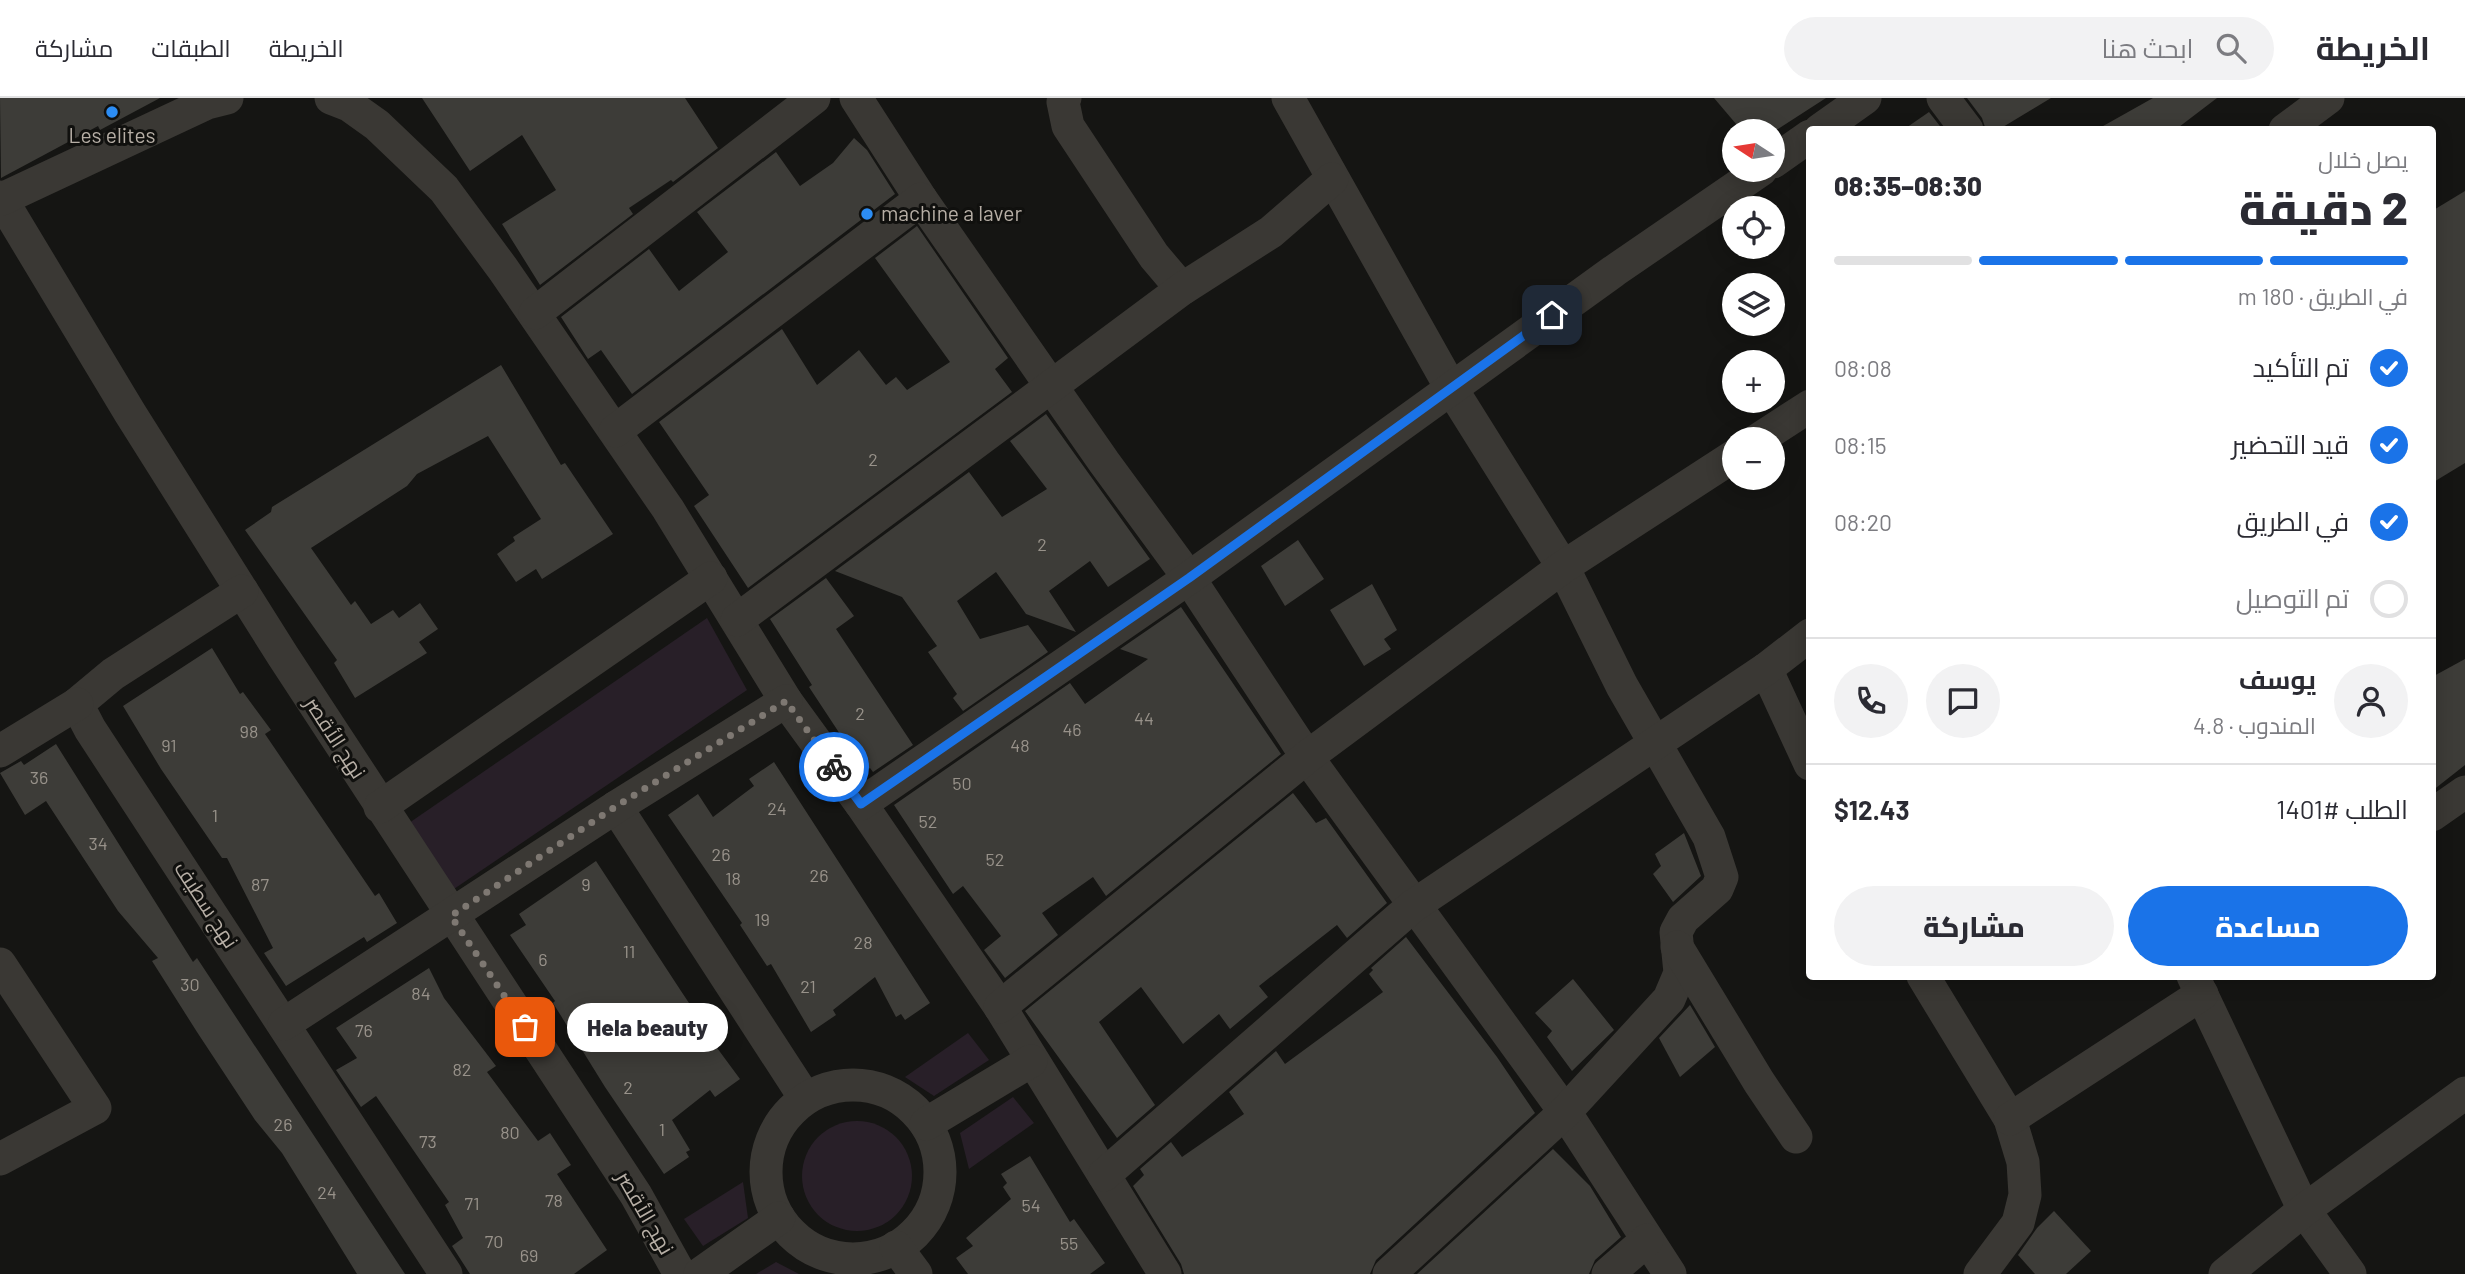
<!DOCTYPE html>
<html lang="ar">
<meta charset="utf-8">
<style>
body{margin:0;font-family:Barlow,Cairo,sans-serif;background:#f2f2f3;color:#2b2b33;direction:rtl;height:100vh;display:flex;flex-direction:column;font-size:26px;white-space:nowrap}
*{box-sizing:border-box;margin:0}
p{font-size:23px;color:#7c7c81}
.icon{flex:none;width:38px;height:38px;fill:none;stroke:currentColor;stroke-width:2;stroke-linecap:round;stroke-linejoin:round}
.map{position:relative;flex:1;overflow:hidden;direction:ltr}
.sheet{position:absolute;left:1806px;top:28px;width:630px;height:854px;display:flex;flex-direction:column;background:#fff;border-radius:7px;box-shadow:0 4px 18px #0003;direction:rtl}
.sheet>*{flex:none}
.needle{width:46px;rotate:282deg}
.tools{position:absolute;left:1722px;top:21px;display:grid;gap:14px}
.tools a{display:grid;place-items:center;width:63px;height:63px;border-radius:50%;background:#fff;box-shadow:0 4px 18px #0003;font-size:35px}
.pin{position:absolute;display:grid;place-items:center;width:60px;height:60px;color:#fff;margin:-30px;border-radius:14px;box-shadow:0 4px 10px #0006}
.courier{position:absolute;display:grid;place-items:center;width:70px;height:70px;margin:-35px;border:5px solid #1a73e8;border-radius:50%;background:#fff;color:#222;box-shadow:0 2px 9px #0007}
.bubble{position:absolute;height:49px;border-radius:24px;background:#fff;box-shadow:0 4px 18px #0003;font-size:23px;font-weight:800;line-height:49px;text-align:center;direction:rtl}
.headline em{font-style:normal;font-weight:800}
.headline div{display:flex;flex-direction:column-reverse}
.headline{display:flex;align-items:center;justify-content:space-between;height:119px;padding:0 28px}
h1{font-size:46px;font-weight:800;line-height:52px}
.bar{display:grid;grid-template-columns:repeat(4,1fr);gap:10px 7px;align-content:center;height:84px;padding:0 28px}
.bar i{height:9px;border-radius:5px;background:#e1e1e2}
.bar .on{background:#1a73e8}
.bar p{grid-column:span 4}
.line{display:flex;align-items:center;gap:18px;padding:0 28px;border-top:2px solid #e1e1e2}
.line div{flex:1}
.round{display:grid;place-items:center;flex:none;width:74px;height:74px;border-radius:37px;background:#f2f2f3}
ol{padding:0 28px;list-style:none}
li{display:flex;align-items:center;gap:21px;height:77px}
li p{margin-inline-start:auto}
li .icon{padding:7px;border-radius:50%;background:#1a73e8;color:#fff;stroke-width:4}
li:last-child{color:#7c7c81}
li i{width:38px;height:38px;border:4px solid #e1e1e2;border-radius:50%}
.action{display:flex;gap:14px;margin-top:auto;padding:14px 28px}
.action a{flex:1;height:80px;border-radius:42px;background:#1a73e8;color:#fff;font-size:28px;font-weight:800;line-height:80px;text-align:center}
.action a+a{background:#f2f2f3;color:#2b2b33}
header{display:flex;align-items:center;gap:42px;box-sizing:border-box;height:98px;padding:0 35px;background:#fff;border-bottom:2px solid #e1e1e2}
header strong{font-size:33px}
nav{display:flex;gap:38px;margin-inline-start:auto;font-size:24px}
.search{width:490px;height:63px;background:#f2f2f3;display:flex;align-items:center;gap:18px;box-sizing:border-box;padding:0 24px;border-radius:38px;color:#7c7c81;font-size:26px}
.map>svg:first-child{display:block}
.green{fill:#281f28}
.building{fill:#3d3c38}
.lines{fill:none;stroke-linecap:round;stroke-linejoin:round}
.street{stroke:#3a3834;stroke-width:33}
.done{stroke:#7e7872;stroke-width:7;stroke-dasharray:0 12.6}
.route{stroke:#1a73e8;stroke-width:9}
.poi-dot{fill:#2c8df4;stroke:#10100e;stroke-width:2.5}
.labels{text-anchor:middle;stroke-width:6;stroke-linejoin:round;paint-order:stroke}
.number-label{font-size:18px;fill:#98928a}
.poi-label{font-size:21px;fill:#b6aea5;stroke:#10100e}
.street-label{font-size:21px;fill:#b6aea5;stroke:#10100e}
</style>
<header>
<strong>الخريطة</strong>
<div class="search"><svg class="icon" aria-label="search" viewBox="0 0 24 24"><circle cx="10" cy="10" r="6"/><path d="M15 15l6 6"/></svg>ابحث هنا</div>
<nav><a>الخريطة</a><a>الطبقات</a><a>مشاركة</a></nav>
</header>
<div class="map">
<svg width="2465" height="1176" viewBox="0 0 2465 1176">
<rect width="100%" height="100%" fill="#151513"/>
<g class="green">
<path d="M707 520 747 592 451 793 409 725Z"/>
<path d="M968 935 989 962 934 998 905 979Z"/>
<path d="M1013 999 1034 1025 969 1071 960 1035Z"/>
<circle cx="857" cy="1078" r="55"/>
<path d="M743 1084 748 1120 703 1148 684 1121Z"/>
<path d="M776 1164 799 1176H756Z"/>
</g>
<g class="building">
<path d="M0 0H160L100 32 98 28 1 80Z"/>
<path d="M422 0H685L718 50 673 84 671 82 629 110 633 116 540 187 502 126 556 92 522 37 470 73Z"/>
<path d="M1714 0H1826L1775 33H1742Z"/>
<path d="M1967 0H2051L1998 32H1986L1982 20Z"/>
<path d="M2153 0H2217L2175 32H2096Z"/>
<path d="M1929 14 1943 32H1903Z"/>
<path d="M854 40 867 52 895 96 632 296 601 252 588 261 561 219 649 151 679 193 728 154 697 114 776 54 800 88 833 65Z"/>
<path d="M2465 93V365L2432 385V113Z"/>
<path d="M917 128 1008 260 995 271 1012 294 748 490 694 408 709 397 659 324 782 231 817 287 859 252 886 287 896 279 907 292 950 264 875 160Z"/>
<path d="M501 267 561 367 565 365 613 436 542 481 536 471 516 484 497 456 515 443 513 439 541 421 488 338 417 376 407 388 311 450 351 507 355 503 371 526 393 512 399 520 420 505 438 531 419 544 427 555 355 600 334 565 337 562 245 432 271 414 272 409Z"/>
<path d="M1046 316 1150 461 1108 489 1090 463 1049 493 1076 534 1026 516 996 474 957 503 980 541 1028 527 1048 554 963 613 953 600 957 596 928 554 937 548 902 499 835 473 969 374 1002 419 1047 391 1010 343Z"/>
<path d="M1298 442 1324 481 1285 508 1261 468Z"/>
<path d="M826 480 854 518 836 531 913 647 873 674 870 670 865 674 809 589 812 587 770 521Z"/>
<path d="M1372 486 1397 532 1384 541 1391 551 1364 568 1330 512Z"/>
<path d="M1181 509 1281 656 1106 798 1093 779 1042 815 1058 837 1005 880 984 852 1001 838 963 788 953 796 894 707 1070 585 1085 606 1148 561 1120 551Z"/>
<path d="M212 550 240 596 243 594 271 632 265 636 375 798 379 795 397 825 367 844 364 839 286 888 264 855 273 850 227 760H222L161 671 123 608Z"/>
<path d="M2465 561V667L2432 693V579Z"/>
<path d="M56 646 193 864 197 860 405 1176H357L282 1055 255 1022 197 934 152 863 158 860 118 813 46 703 25 717 0 675 21 663 24 667Z"/>
<path d="M774 664 930 905 905 922 901 916 896 919 875 879 833 912 836 917 811 934 771 866 767 868 740 827 742 825 668 717 698 696 713 719 754 688 749 681Z"/>
<path d="M1293 695 1316 725 1326 720 1387 805 1347 840 1337 827 1259 888 1268 899 1230 931 1219 916 1183 946 1141 889 1099 924 1155 1007 1117 1040 1025 913Z"/>
<path d="M1684 735 1701 778 1673 804 1653 776 1661 768 1655 756Z"/>
<path d="M596 763 681 893 695 914 692 916 740 981 715 999 710 992 672 1022 690 1052 686 1054 689 1059 664 1076 605 989 553 905 555 903 510 837 526 827 519 816Z"/>
<path d="M1406 839 1497 959 1535 1015 1376 1162 1370 1176H1184L1181 1166 1133 1088 1144 1077 1140 1071 1171 1044 1182 1059 1244 1016 1229 994 1276 953 1285 966 1383 894 1369 876 1373 872 1371 870Z"/>
<path d="M429 870 444 900 496 968 487 974 538 1043 550 1035 571 1067 557 1076 607 1152 574 1176H470L452 1148 463 1140 445 1107 449 1104 376 998 361 1009 336 972 357 960 336 930Z"/>
<path d="M1573 881 1614 932 1572 973 1547 939 1552 933 1535 915Z"/>
<path d="M1690 907 1715 949 1680 979 1659 940Z"/>
<path d="M1553 1051 1590 1088 1621 1139 1595 1162 1589 1176H1417Z"/>
<path d="M1030 1058 1070 1124 1074 1121 1105 1165 1090 1176H968L956 1160 973 1148 966 1140 1011 1101 1003 1089 1007 1085 1001 1076Z"/>
<path d="M2054 1113 2091 1153 2066 1176H2035L2018 1157 2037 1130Z"/>
</g>
<g class="lines">
<g class="street">
<path d="M331 0 349 7 377 27 444 91 503 171 668 411 786 603 861 706 1000 909 1165 1176"/>
<path d="M856 0 921 101 1104 364 1189 480 1307 659 1565 1014 1670 1176"/>
<path d="M1065 0 1063 4 1068 28 1154 158 1182 191"/>
<path d="M1288 0 1451 290 1563 469 1622 588 1709 739 1722 779 1717 791 1683 821 1676 834 1680 875 1669 901 1565 1014 1389 1176"/>
<path d="M1943 0 1967 32"/>
<path d="M1820 32 1865 0"/>
<path d="M2285 32 2328 0"/>
<path d="M1773 64 1810 38"/>
<path d="M0 99 130 315 283 558 636 1097 680 1176"/>
<path d="M2 101 207 5 227 0"/>
<path d="M535 215 814 0"/>
<path d="M615 333 921 101"/>
<path d="M1759 341 1810 308"/>
<path d="M242 493 113 576 77 606 90 631 446 1176"/>
<path d="M737 522 1182 191 1271 134 1332 81"/>
<path d="M1766 571 1810 666"/>
<path d="M0 653 77 606"/>
<path d="M861 706 1189 480 1614 173 1761 72"/>
<path d="M380 709 711 480"/>
<path d="M616 709 805 1000"/>
<path d="M2432 717 2465 694"/>
<path d="M1677 849 1759 984 1796 1039"/>
<path d="M0 866 95 1010 0 1061"/>
<path d="M1923 878 2010 1021 2023 1064 2025 1097 2018 1125 1980 1176"/>
<path d="M2193 878 2304 1112 2350 1176"/>
<path d="M1000 909 1307 659 1563 469 1734 358"/>
<path d="M284 926 616 709 786 603"/>
<circle cx="853" cy="1074" r="87"/>
<path d="M2010 1021 2202 896"/>
<path d="M926 1026 1031 963"/>
<path d="M1104 1077 1413 808 1766 571 1810 537"/>
<path d="M896 1149 916 1176"/>
<path d="M700 1176 779 1120"/>
<path d="M1608 1176 1647 1142"/>
<path d="M2225 1176 2304 1112 2465 995"/>
</g>
</g>
<g class="lines">
<path class="done" d="M525 929 451 818 615 709 786 603 834 669"/>
<path class="route" d="M834 669 861 706 1189 480 1552 217"/>
</g>
<g class="poi-dot">
<circle cx="112" cy="14" r="7"/>
<circle cx="867" cy="116" r="7"/>
</g>
<g class="labels">
<g class="number-label">
<text x="873" y="368">2</text>
<text x="1042" y="453">2</text>
<text x="860" y="622">2</text>
<text x="1144" y="627">44</text>
<text x="1072" y="638">46</text>
<text x="249" y="640">98</text>
<text x="169" y="654">91</text>
<text x="1020" y="654">48</text>
<text x="39" y="686">36</text>
<text x="962" y="692">50</text>
<text x="777" y="717">24</text>
<text x="215" y="724">1</text>
<text x="928" y="730">52</text>
<text x="98" y="752">34</text>
<text x="721" y="763">26</text>
<text x="995" y="768">52</text>
<text x="819" y="784">26</text>
<text x="733" y="787">18</text>
<text x="260" y="793">87</text>
<text x="586" y="793">9</text>
<text x="762" y="828">19</text>
<text x="863" y="851">28</text>
<text x="629" y="860">11</text>
<text x="543" y="868">6</text>
<text x="190" y="893">30</text>
<text x="808" y="895">21</text>
<text x="421" y="902">84</text>
<text x="364" y="939">76</text>
<text x="462" y="978">82</text>
<text x="628" y="996">2</text>
<text x="283" y="1033">26</text>
<text x="662" y="1038">1</text>
<text x="510" y="1041">80</text>
<text x="428" y="1050">73</text>
<text x="327" y="1101">24</text>
<text x="554" y="1109">78</text>
<text x="472" y="1112">71</text>
<text x="1031" y="1114">54</text>
<text x="494" y="1150">70</text>
<text x="1069" y="1152">55</text>
<text x="529" y="1164">69</text>
</g>
<g class="poi-label">
<text x="112" y="45">Les elites</text>
<text x="881" y="123" text-anchor="start">machine a laver</text>
</g>
<g class="street-label">
<text transform="translate(335 640) rotate(57)" y="7">نهج الأقصر</text>
<text transform="translate(206 807) rotate(57)" y="7">نهج سطيف</text>
<text transform="translate(645 1115) rotate(60)" y="7">نهج الأقصر</text>
</g>
</g>
</svg>
<div class="tools">
<a><svg class="needle" viewBox="-14 -14 28 28"><path d="M0-13l5 13h-10z" fill="#e53935"/><path d="M0 13l5-13h-10z" fill="#7c7c81"/></svg></a>
<a><svg class="icon" aria-label="locate" viewBox="0 0 24 24"><circle cx="12" cy="12" r="6"/><path d="M12 2v4M12 18v4M2 12h4M18 12h4"/></svg></a>
<a><svg class="icon" aria-label="layers" viewBox="0 0 24 24"><path d="M12 4l9 5-9 5-9-5zM3 14l9 5 9-5"/></svg></a>
<a>+</a>
<a>−</a>
</div>
<div class="pin" style="left:525px;top:929px;background:#ea580c"><svg class="icon" aria-label="bag" viewBox="0 0 24 24"><path d="M5 8h14l-1 12H6zM9 8a3 3 0 0 1 6 0"/></svg></div>
<div class="pin" style="left:1552px;top:217px;background:#1f2937"><svg class="icon" aria-label="home" viewBox="0 0 24 24"><path d="M3 11l9-7 9 7M6 9v11h12V9"/></svg></div>
<div class="courier" style="left:834px;top:669px"><svg class="icon" aria-label="bike" viewBox="0 0 24 24"><circle cx="6" cy="16" r="4"/><circle cx="18" cy="16" r="4"/><path d="M6 16l4-8h5l3 8M10 8l3 8H6M13 5h3"/></svg></div>
<div class="bubble" style="left:567px;top:905px;width:161px">Hela beauty</div>
<section class="sheet">
<div class="headline"><div><h1>2 دقيقة</h1><p>يصل خلال</p></div><em>08:30–08:35</em></div>
<div class="bar"><i class="on"></i><i class="on"></i><i class="on"></i><i></i><p>في الطريق · 180 m</p></div>
<ol>
<li><svg class="icon" aria-label="check" viewBox="0 0 24 24"><path d="M5 12l5 5 9-10"/></svg>تم التأكيد<p>08:08</p></li>
<li><svg class="icon" aria-label="check" viewBox="0 0 24 24"><path d="M5 12l5 5 9-10"/></svg>قيد التحضير<p>08:15</p></li>
<li><svg class="icon" aria-label="check" viewBox="0 0 24 24"><path d="M5 12l5 5 9-10"/></svg>في الطريق<p>08:20</p></li>
<li><i></i>تم التوصيل</li>
</ol>
<div class="line" style="height:126px"><a class="round"><svg class="icon" aria-label="person" viewBox="0 0 24 24"><circle cx="12" cy="8" r="4"/><path d="M4 21q1-7 8-7t8 7"/></svg></a><div><b>يوسف</b><p>المندوب · 4.8</p></div><a class="round"><svg class="icon" aria-label="chat" viewBox="0 0 24 24"><path d="M4 5h16v11H9l-5 4z"/></svg></a><a class="round"><svg class="icon" aria-label="phone" viewBox="0 0 24 24"><path d="M5 4h4l2 5-3 2q2 4 5 5l2-3 5 2v4C11 20 4 13 5 4z"/></svg></a></div>
<div class="line" style="height:91px"><div>الطلب #1401</div><b>$12.43</b></div>
<div class="action"><a>مساعدة</a><a>مشاركة</a></div>
</section>
</div>
